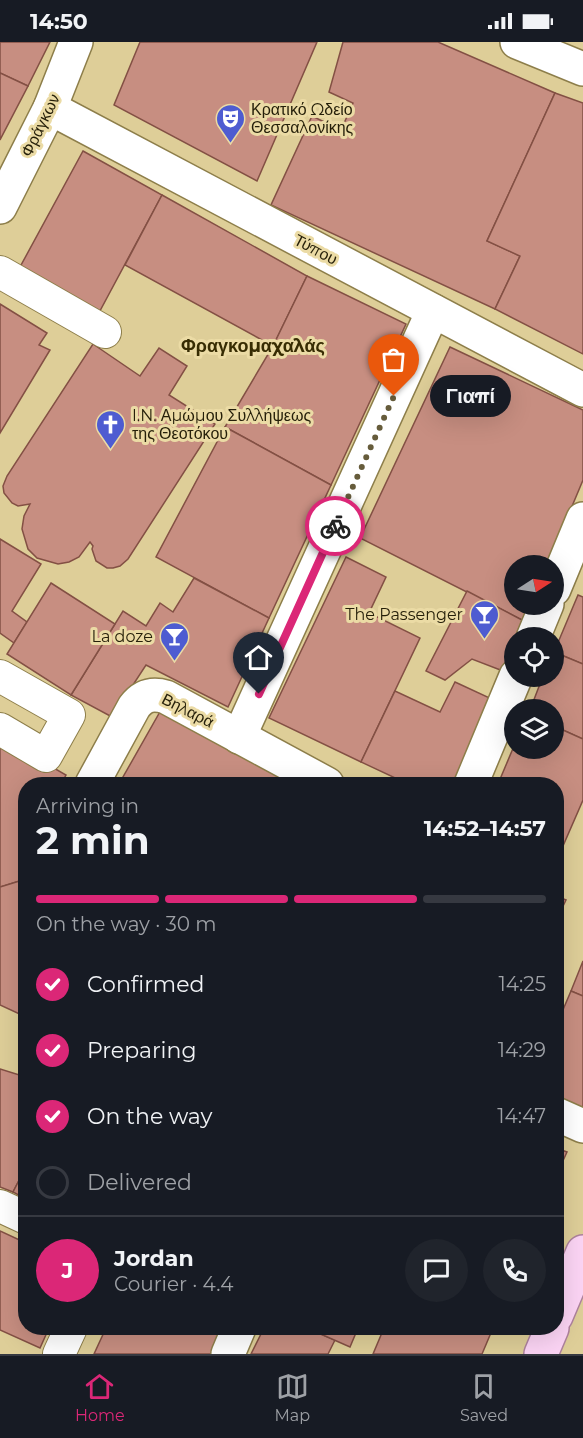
<!DOCTYPE html>
<meta charset="utf-8">
<style>
body{margin:0;font-family:Montserrat,sans-serif;background:#20242c;color:#f1f3f6;height:100vh;display:flex;flex-direction:column;font-size:22px;white-space:nowrap}
*{box-sizing:border-box;margin:0}
p{font-size:20px;color:#9ea1a6}
.icon{flex:none;width:33px;height:33px;fill:none;stroke:currentColor;stroke-width:2;stroke-linecap:round;stroke-linejoin:round}
.map{position:relative;flex:1;overflow:hidden}
.sheet{position:absolute;left:18px;top:735px;width:546px;height:558px;display:flex;flex-direction:column;background:#171b24;border-radius:24px;box-shadow:0 6px 24px #0002}
.sheet>*{flex:none}
.needle{width:39px;rotate:78deg}
.buttons{position:absolute;left:504px;top:513px;display:grid;gap:12px}
.buttons a{display:grid;place-items:center;width:60px;height:60px;border-radius:50%;background:#171b24;box-shadow:0 6px 24px #0002;font-size:30px}
.pin{position:absolute;display:grid;place-items:center;width:51px;height:51px;color:#fff;margin:-62px -26px;border-radius:50% 50% 50% 0;rotate:-45deg;box-shadow:0 0 6px #0007}
.pin .icon{rotate:45deg}
.courier{position:absolute;display:grid;place-items:center;width:60px;height:60px;margin:-30px;border:4px solid #db2777;border-radius:50%;background:#fff;color:#222;box-shadow:0 2px 8px #0007}
.bubble{position:absolute;height:42px;border-radius:21px;background:#171b24;box-shadow:0 6px 24px #0002;font-size:20px;font-weight:700;line-height:42px;text-align:center}
.headline em{font-style:normal;font-weight:700}
.headline div{display:flex;flex-direction:column-reverse}
.headline{display:flex;align-items:center;justify-content:space-between;height:102px;padding:0 18px}
h1{font-size:39px;font-weight:700;line-height:45px}
.bar{display:grid;grid-template-columns:repeat(4,1fr);gap:9px 6px;align-content:center;height:72px;padding:0 18px}
.bar i{height:8px;border-radius:4px;background:#363941}
.bar .selected{background:#db2777}
.bar p{grid-column:span 4}
.line{display:flex;align-items:center;gap:15px;padding:0 18px;border-top:2px solid #363941}
.line div{flex:1}
.round{display:grid;place-items:center;flex:none;width:63px;height:63px;border-radius:32px;background:#20242c}
ol{padding:0 18px;list-style:none}
li{display:flex;align-items:center;gap:18px;height:66px}
li p{margin-inline-start:auto}
li .icon{padding:6px;border-radius:50%;background:#db2777;color:#fff;stroke-width:4}
li:last-child{color:#9ea1a6}
li i{width:33px;height:33px;border:3px solid #363941;border-radius:50%}
.status{display:flex;justify-content:space-between;align-items:center;height:42px;padding:0 30px;background:#171b24;direction:ltr}
.status svg{height:16px;fill:currentColor}
.tab-bar{display:flex;justify-content:space-around;align-items:center;height:84px;border-top:2px solid #363941;background:#171b24;font-size:16px;color:#9ea1a6}
.tab-bar a{display:grid;justify-items:center;gap:3px}
.tab-bar .selected{color:#db2777}
.map>svg:first-child{display:block}
.building{fill:#c78e81;stroke:#835044;stroke-width:1.5}
.lines{fill:none;stroke-linecap:round;stroke-linejoin:round}
.pedestrian-casing{stroke:#8d7e4a;stroke-width:34}
.minor-casing{stroke:#8d7e4a;stroke-width:36}
.tertiary-casing{stroke:#8d7e4a;stroke-width:36}
.primary-casing{stroke:#ae829d;stroke-width:36}
.pedestrian{stroke:#fff;stroke-width:32}
.minor{stroke:#fff;stroke-width:33}
.tertiary{stroke:#fff;stroke-width:33}
.primary{stroke:#fbd4f4;stroke-width:33}
.done{stroke:#665c3b;stroke-width:6;stroke-dasharray:0 10.8}
.route{stroke:#db2777;stroke-width:8}
.labels{text-anchor:middle;stroke-width:6;stroke-linejoin:round;paint-order:stroke}
.poi-label{font-size:16px;fill:#251f09;stroke:#ebdba5;text-anchor:start}
.street-label{font-size:16px;fill:#251f09;stroke:#ebdba5}
.neighbourhood-label{font-size:18px;font-weight:bold;fill:#372c03;stroke:#ebdba5}
</style>
<div class="status"><b>14:50</b><svg viewBox="0 0 49 12"><path d="M0 12V9h3v3zM5 12V6h3v6zM10 12V3h3v9zM15 12V0h3v12zM26 1h20v11H26zM47 4h2v5h-2z"/></svg></div>
<div class="map">
<svg width="583" height="1312" viewBox="0 0 583 1312">
<rect width="100%" height="100%" fill="#dece98"/>
<g class="building">
<path d="M0 0H50L28 44 0 31Z"/>
<path d="M140 0H317L257 139 114 63Z"/>
<path d="M343 0H438L555 51 487 199 520 214 495 267 271 163 312 74 341 88 353 61 329 50Z"/>
<path d="M0 31 28 44 0 98Z"/>
<path d="M555 51 583 61V312L495 267 520 214 487 199Z"/>
<path d="M83 109 162 153 94 280 14 236Z"/>
<path d="M162 153 307 234 273 304 125 223Z"/>
<path d="M307 234 406 282 331 443 225 385 273 304Z"/>
<path d="M0 262 47 291 39 303 50 308 0 391Z"/>
<path d="M93 302 140 334 159 306 187 324 169 353 215 382 128 517 120 524 113 526H107L96 519 92 507 93 504 90 500 79 515 69 520 58 522 37 516 28 507 22 487 24 474 30 462 18 464 12 461 4 451 3 444 7 434Z"/>
<path d="M450 305 583 368V438L547 524H514V562H531L524 579 360 496Z"/>
<path d="M225 385 331 443 269 576 156 515Z"/>
<path d="M0 497 41 522 12 569 27 580 14 601 0 591Z"/>
<path d="M346 515 386 535 369 571 420 596 361 720 269 676Z"/>
<path d="M194 536 269 576 228 665 146 623 112 675 71 653 123 569 146 584 160 561 173 570Z"/>
<path d="M51 541 115 582 71 653 7 612Z"/>
<path d="M467 549 524 579 517 596H514V601L503 629 472 617 445 638 426 629Z"/>
<path d="M578 553 583 555V622L554 610Z"/>
<path d="M554 610 583 622V697L554 684V668H530L543 634H554Z"/>
<path d="M455 640 494 658 453 742H408L361 720 395 649 440 670Z"/>
<path d="M161 668 298 742H119Z"/>
<path d="M554 684 583 697V758L556 820V742H498L514 704V706H554Z"/>
<path d="M0 695 66 733 61 742H26V837L0 845Z"/>
<path d="M26 837V975L0 963V845Z"/>
<path d="M556 854 566 858 556 879Z"/>
<path d="M583 919V954L571 949Z"/>
<path d="M571 949 583 954V1070L556 1059V968L562 970Z"/>
<path d="M0 1027 26 1035V1125L13 1150 0 1145Z"/>
<path d="M556 1106 567 1110 556 1134Z"/>
<path d="M26 1125V1157L13 1150Z"/>
<path d="M0 1189 26 1201V1286H49L40 1306 0 1288Z"/>
<path d="M106 1286H213L229 1293 220 1312H94Z"/>
<path d="M264 1286H307L335 1298 328 1312H251Z"/>
<path d="M307 1286H358L350 1305Z"/>
<path d="M384 1286H493L482 1312H373Z"/>
</g>
<g class="lines">
<defs>
<g id="pedestrian">
<path d="M0 230 105 290"/>
<path d="M0 634 69 673 46 714 0 687"/>
<path d="M0 1164 26 1176"/>
<path d="M59 1312 71 1286"/>
</g>
<g id="minor">
<path d="M50 66 583 348"/>
<path d="M0 165 50 66 76 0"/>
<path d="M554 547 583 477"/>
<path d="M533 596 547 562"/>
<path d="M239 695 433 269"/>
<path d="M92 742 134 665C143 653 152 651 166 655L327 742"/>
<path d="M471 742 516 634"/>
<path d="M556 1072 583 1084"/>
<path d="M228 1312 239 1286"/>
</g>
<path id="tertiary" d="M517 0 583 27"/>
<g id="primary">
<path d="M556 1274 583 1210"/>
<path d="M541 1312 552 1286"/>
</g>
</defs>
<use href="#pedestrian" class="pedestrian-casing"/>
<use href="#minor" class="minor-casing"/>
<use href="#tertiary" class="tertiary-casing"/>
<use href="#primary" class="primary-casing"/>
<use href="#pedestrian" class="pedestrian"/>
<use href="#minor" class="minor"/>
<use href="#tertiary" class="tertiary"/>
<use href="#primary" class="primary"/>
</g>
<g class="lines">
<path class="done" d="M335 484 394 354"/>
<path class="route" d="M259 652 335 484"/>
</g>
<defs>
<symbol id="theatre-pin" viewBox="-11 -11 22 30"><path d="M0 17L-7.5 6A9.5 9.5 0 1 1 7.5 6Z" fill="#4e5cd1" stroke="#ebdba5"/><path d="M-5-5.5Q0-4 5-5.5V0Q5 5 0 6Q-5 5-5 0ZM-3.3-2.5H-1v1.5H-3.3ZM1-2.5H3.3v1.5H1ZM-2.8 1Q0 5.5 2.8 1Z" fill="#fff"/></symbol>
<symbol id="church-pin" viewBox="-11 -11 22 30"><path d="M0 17L-7.5 6A9.5 9.5 0 1 1 7.5 6Z" fill="#4e5cd1" stroke="#ebdba5"/><path d="M-1.2-6h2.4v3.5h3.3v2.4h-3.3V6h-2.4V-.1h-3.3v-2.4h3.3Z" fill="#fff"/></symbol>
<symbol id="bar-pin" viewBox="-11 -11 22 30"><path d="M0 17L-7.5 6A9.5 9.5 0 1 1 7.5 6Z" fill="#4e5cd1" stroke="#ebdba5"/><path d="M-6-5H6L.8 .8V4.5H3.5V6h-7V4.5H-.8V.8Z" fill="#fff"/></symbol>
</defs>
<g fill-rule="evenodd">
<use href="#theatre-pin" x="214" y="60" width="33" height="45"/>
<use href="#church-pin" x="94" y="366" width="33" height="45"/>
<use href="#bar-pin" x="468" y="556" width="33" height="45"/>
<use href="#bar-pin" x="158" y="578" width="33" height="45"/>
</g>
<g class="labels">
<g class="poi-label">
<text x="251" y="73">Κρατικό Ωδείο<tspan x="251" dy="18">Θεσσαλονίκης</tspan></text>
<text x="132" y="379">I.N. Αμώμου Συλλήψεως<tspan x="132" dy="18">της Θεοτόκου</tspan></text>
<text x="463" y="578" text-anchor="end">The Passenger</text>
<text x="153" y="600" text-anchor="end">La doze</text>
</g>
<g class="street-label">
<text transform="translate(40 83) rotate(-64)" y="6">Φράγκων</text>
<text transform="translate(316 207) rotate(28)" y="6">Τύπου</text>
<text transform="translate(188 668) rotate(27)" y="6">Βηλαρά</text>
</g>
<g class="neighbourhood-label">
<text x="253" y="310">Φραγκομαχαλάς</text>
</g>
</g>
</svg>
<div class="buttons">
<a><svg class="needle" viewBox="-14 -14 28 28"><path d="M0-13l5 13h-10z" fill="#e53935"/><path d="M0 13l5-13h-10z" fill="#9ea1a6"/></svg></a>
<a><svg class="icon" aria-label="locate" viewBox="0 0 24 24"><circle cx="12" cy="12" r="6"/><path d="M12 2v4M12 18v4M2 12h4M18 12h4"/></svg></a>
<a><svg class="icon" aria-label="layers" viewBox="0 0 24 24"><path d="M12 4l9 5-9 5-9-5zM3 14l9 5 9-5"/></svg></a>
</div>
<div class="pin" style="left:394px;top:354px;background:#ea580c"><svg class="icon" aria-label="bag" viewBox="0 0 24 24"><path d="M5 8h14l-1 12H6zM9 8a3 3 0 0 1 6 0"/></svg></div>
<div class="pin" style="left:259px;top:652px;background:#1f2937"><svg class="icon" aria-label="home" viewBox="0 0 24 24"><path d="M3 11l9-7 9 7M6 9v11h12V9"/></svg></div>
<div class="courier" style="left:335px;top:484px"><svg class="icon" aria-label="bike" viewBox="0 0 24 24"><circle cx="6" cy="16" r="4"/><circle cx="18" cy="16" r="4"/><path d="M6 16l4-8h5l3 8M10 8l3 8H6M13 5h3"/></svg></div>
<div class="bubble" style="left:430px;top:333px;width:81px">Γιαπί</div>
<section class="sheet">
<div class="headline"><div><h1>2 min</h1><p>Arriving in</p></div><em>14:52–14:57</em></div>
<div class="bar"><i class="selected"></i><i class="selected"></i><i class="selected"></i><i></i><p>On the way · 30 m</p></div>
<ol>
<li><svg class="icon" aria-label="check" viewBox="0 0 24 24"><path d="M5 12l5 5 9-10"/></svg>Confirmed<p>14:25</p></li>
<li><svg class="icon" aria-label="check" viewBox="0 0 24 24"><path d="M5 12l5 5 9-10"/></svg>Preparing<p>14:29</p></li>
<li><svg class="icon" aria-label="check" viewBox="0 0 24 24"><path d="M5 12l5 5 9-10"/></svg>On the way<p>14:47</p></li>
<li><i></i>Delivered</li>
</ol>
<div class="line" style="height:108px"><b class="round" style="background:#db2777;color:#fff">J</b><div><b>Jordan</b><p>Courier · 4.4</p></div><a class="round"><svg class="icon" aria-label="chat" viewBox="0 0 24 24"><path d="M4 5h16v11H9l-5 4z"/></svg></a><a class="round"><svg class="icon" aria-label="phone" viewBox="0 0 24 24"><path d="M5 4h4l2 5-3 2q2 4 5 5l2-3 5 2v4C11 20 4 13 5 4z"/></svg></a></div>
</section>
</div>
<nav class="tab-bar">
<a class="selected"><svg class="icon" aria-label="home" viewBox="0 0 24 24"><path d="M3 11l9-7 9 7M6 9v11h12V9"/></svg>Home</a>
<a><svg class="icon" aria-label="map" viewBox="0 0 24 24"><path d="M3 6l6-2 6 2 6-2v14l-6 2-6-2-6 2zM9 4v14M15 6v14"/></svg>Map</a>
<a><svg class="icon" aria-label="saved" viewBox="0 0 24 24"><path d="M7 4h10v16l-5-4-5 4z"/></svg>Saved</a>
</nav>
